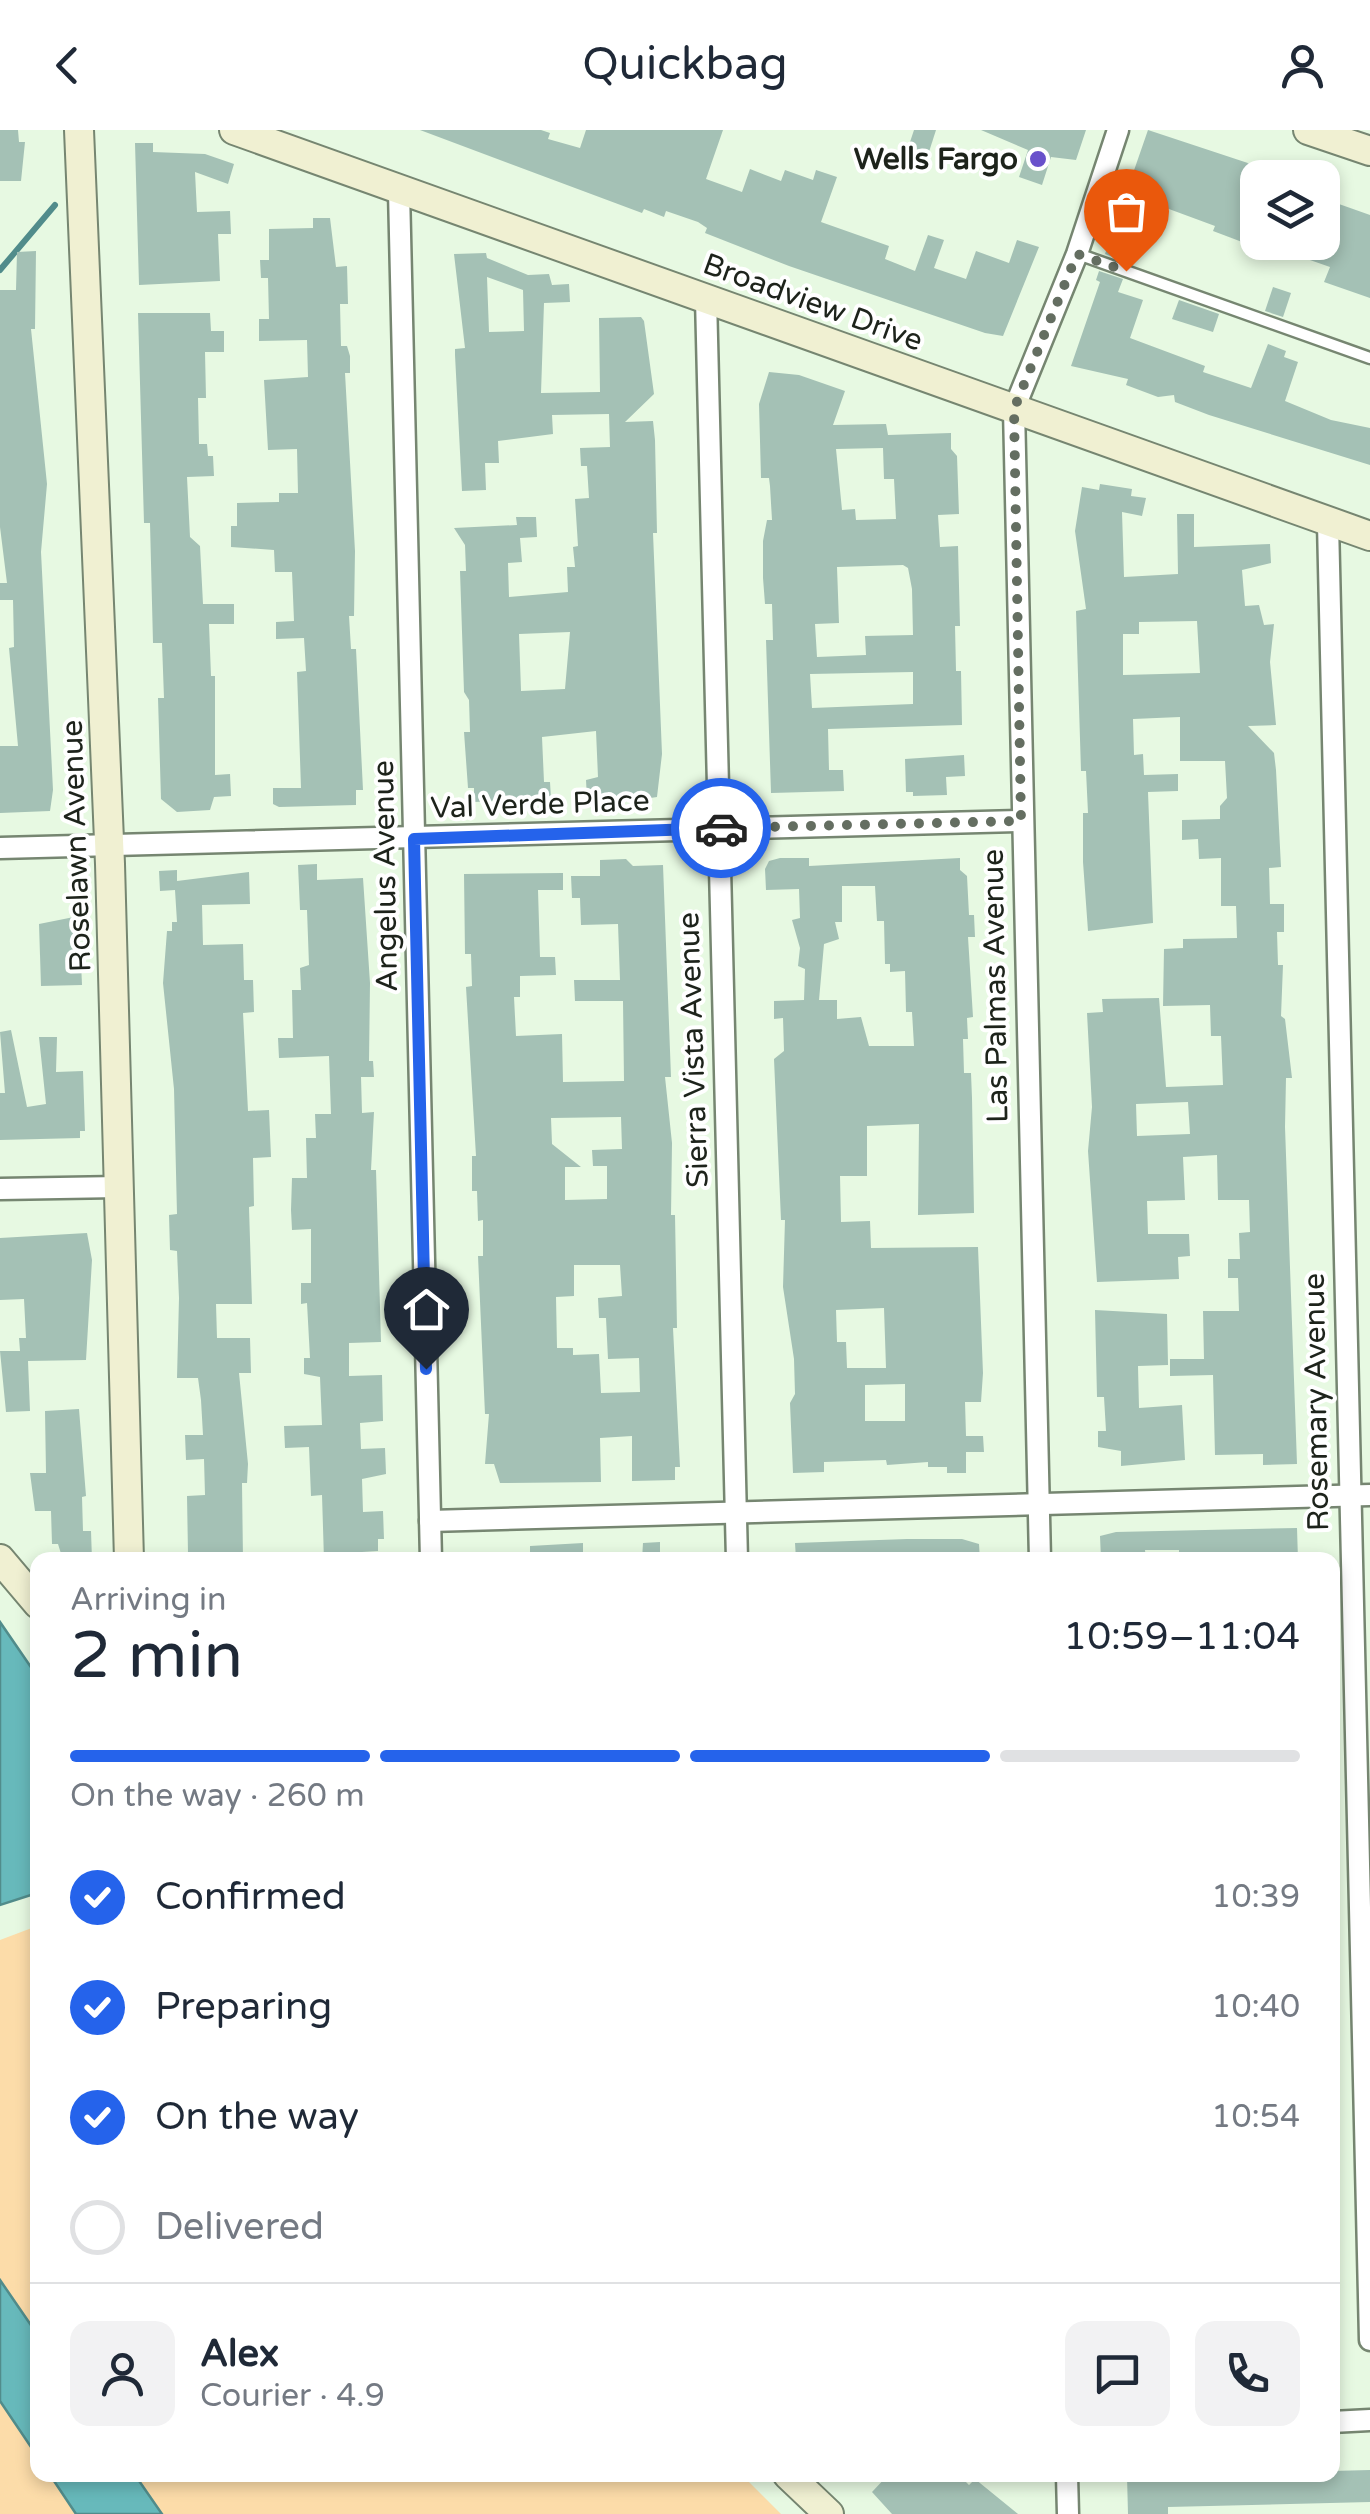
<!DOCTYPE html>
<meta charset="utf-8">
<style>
body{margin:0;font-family:"Varela Round",sans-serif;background:#f2f2f3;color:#1f2937;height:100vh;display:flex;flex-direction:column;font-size:38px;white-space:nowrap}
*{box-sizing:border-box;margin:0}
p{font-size:32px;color:#747a83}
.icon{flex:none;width:55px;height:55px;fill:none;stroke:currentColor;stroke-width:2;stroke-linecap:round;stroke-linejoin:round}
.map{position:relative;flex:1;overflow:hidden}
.details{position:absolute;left:30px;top:1422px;width:1310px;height:930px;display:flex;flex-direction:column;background:#fff;border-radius:20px;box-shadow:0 5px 15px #0003}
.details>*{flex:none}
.fabs{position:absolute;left:1240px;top:30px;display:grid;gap:20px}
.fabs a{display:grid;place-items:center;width:100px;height:100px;border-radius:20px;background:#fff;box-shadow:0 5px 15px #0003;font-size:50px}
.pin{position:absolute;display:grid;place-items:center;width:85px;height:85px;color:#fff;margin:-102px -42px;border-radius:50% 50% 50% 0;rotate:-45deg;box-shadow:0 0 10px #0007}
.pin .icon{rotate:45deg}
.courier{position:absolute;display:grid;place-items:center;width:100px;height:100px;margin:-50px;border:8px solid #2563eb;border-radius:50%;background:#fff;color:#222;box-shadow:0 2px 12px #0007}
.headline em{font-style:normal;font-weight:600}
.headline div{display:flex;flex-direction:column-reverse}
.headline{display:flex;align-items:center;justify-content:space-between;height:170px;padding:0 40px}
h1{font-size:65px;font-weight:600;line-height:75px}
.bar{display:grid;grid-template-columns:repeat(4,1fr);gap:15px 10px;align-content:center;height:120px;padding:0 40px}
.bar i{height:12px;border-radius:8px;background:#e0e1e3}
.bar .on{background:#2563eb}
.bar p{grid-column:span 4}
.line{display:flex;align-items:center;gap:25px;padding:0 40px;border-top:2px solid #e0e1e3}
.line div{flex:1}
.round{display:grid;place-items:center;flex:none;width:105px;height:105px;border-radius:20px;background:#f2f2f3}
ol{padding:0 40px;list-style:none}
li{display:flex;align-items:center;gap:30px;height:110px}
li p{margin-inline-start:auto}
li .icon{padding:10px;border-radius:50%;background:#2563eb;color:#fff;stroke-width:4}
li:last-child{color:#747a83}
li i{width:55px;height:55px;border:5px solid #e0e1e3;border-radius:50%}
header{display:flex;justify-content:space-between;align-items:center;height:130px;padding:0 40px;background:#fff;font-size:45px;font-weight:600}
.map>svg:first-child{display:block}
.green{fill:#fcdca9}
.water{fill:#67b9bb;stroke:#518c8b;stroke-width:2.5}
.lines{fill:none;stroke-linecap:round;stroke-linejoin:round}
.stream{stroke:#518c8b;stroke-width:6}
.building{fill:#a4c1b5;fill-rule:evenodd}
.lane-casing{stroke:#768671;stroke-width:15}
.street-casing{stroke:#768671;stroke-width:25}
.secondary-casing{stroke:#768671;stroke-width:32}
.lane{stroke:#fff;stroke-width:10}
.street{stroke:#fff;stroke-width:20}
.secondary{stroke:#f0f0d2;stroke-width:28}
.done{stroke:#646e61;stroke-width:10;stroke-dasharray:0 18}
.route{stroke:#2563eb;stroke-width:12}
.poi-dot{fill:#6951cb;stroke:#fff;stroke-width:4}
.labels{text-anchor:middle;stroke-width:8;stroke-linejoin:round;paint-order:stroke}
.poi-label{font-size:30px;font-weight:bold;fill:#1d231b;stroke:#fff;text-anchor:end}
.street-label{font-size:30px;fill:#1d231b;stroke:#fff}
</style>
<header><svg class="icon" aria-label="back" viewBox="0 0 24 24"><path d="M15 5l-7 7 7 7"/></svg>Quickbag<svg class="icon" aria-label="person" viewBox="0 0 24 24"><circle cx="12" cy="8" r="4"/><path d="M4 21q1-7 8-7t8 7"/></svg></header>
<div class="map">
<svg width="1370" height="2384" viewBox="0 0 1370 2384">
<rect width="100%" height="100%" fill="#e7f9e2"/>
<path class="green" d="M37 1796 38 2345H742L781 2384H0V1810Z"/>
<g class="water">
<path d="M0 1492 37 1546V1763L0 1775Z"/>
<path d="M0 2150 37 2204V2326L0 2271Z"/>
<path d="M50 2345H135L162 2384H76Z"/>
</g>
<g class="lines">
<path class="stream" d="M0 140 55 75"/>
</g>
<g class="building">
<path d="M0 0H18L19 12H25L21 51H0Z"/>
<path d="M420 0H541L550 3 548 9 580 18 586 0H723L706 49 742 62 750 39 781 51 785 40 813 50 816 40 837 47 821 92 889 116 885 129 915 141 928 105 944 110 934 138 966 149 976 121 1009 133 1017 110 1039 117 1003 206 985 203 789 136 705 103 707 98 698 92 666 81 664 87 644 79 642 83Z"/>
<path d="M914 0H936L928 25 908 18Z"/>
<path d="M981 0H1086L1076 30 1051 27 1042 55 1019 47 1028 20Z"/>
<path d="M1148 0 1284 45 1258 48V118L1213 101 1215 96 1150 72 1128 133 1105 124Z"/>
<path d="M135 13H153V22L205 24 234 34 228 54 195 42 197 82 230 81 231 104H218L220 151 139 155Z"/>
<path d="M1322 68 1370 85V168L1324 152 1330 137 1267 115 1322 112Z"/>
<path d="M313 88H330L336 137 347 136 348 174H340L341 216H347L350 226V243H345L355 421 354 486H349L351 519H356L363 660H356V675L279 677 273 674V658H301L297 542 306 541 304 508 276 509V492L294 491 292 442H275L274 420 231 417V396H237V373L279 372V363H298L297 319 268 320 264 250 308 247 307 210 259 211V189H269L268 148H261L260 130H269V99L313 98Z"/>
<path d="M36 121 35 199H31L47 354 41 422 53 660 50 681 0 683V616H18L9 518 14 517 13 470H0V453H7L0 397V160H16L17 122Z"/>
<path d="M486 123 487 128 528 145 549 144 552 155 569 154 570 172 544 173 541 263 600 262 599 188 641 187 644 191 654 264 625 292 653 291 655 310 657 403H653L662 624 657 667 611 674V668L587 669 586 650 598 647 596 601 542 607 544 652H550L551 669 474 672V658H468L464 602H470L469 570 464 562 460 441H466L465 415 454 398 517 395 516 387H536L537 407 520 408 522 432 508 433 509 467 568 462 567 437H575L573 417 578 416 575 369 589 368 587 336H581L580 318 610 317 609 284 552 285 553 304 498 311 499 333H485L486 360 462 361 455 225V219L465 218 454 124ZM487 147 523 160 524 201 489 202ZM570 502 565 559 521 561 519 504Z"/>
<path d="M1099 141 1123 149 1118 162 1143 170 1130 208 1205 236 1203 242 1251 258 1268 214 1286 221 1284 227 1298 232 1285 271 1331 290 1370 298V335L1209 285 1175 272 1174 265 1158 267 1126 255 1128 249 1071 236 1100 152 1096 150Z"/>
<path d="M1273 157 1291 163 1283 187 1265 181Z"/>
<path d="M1179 170 1219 184 1213 202 1172 189Z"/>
<path d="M138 183H210L211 201H224V222H205L206 268H198L199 314H207L208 326H213L214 346 187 347 190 407 200 416 203 474H234V494H209L211 546H215V645L230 644 231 666 214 667 210 680 177 682 161 669 158 568H164L162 513H153L150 393H144Z"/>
<path d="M769 242 799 245 845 261 833 295 886 294 888 305 951 303V319L957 326 959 384 938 385 940 417 958 416 960 496H955L956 541H961L962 595 828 599 829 640H843L844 661 771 663 766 510H773L772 474H765L763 448V411L767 390H772L770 356 769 348H761L759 274ZM883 318 884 349H894L896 389 856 390 855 379 842 380 836 319ZM903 435 908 438 912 459 913 505 865 506 866 525 817 527 815 494 839 493 837 437ZM913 542V574L812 578 810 544Z"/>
<path d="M1100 354 1132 359 1131 366 1146 368 1142 386 1122 382 1124 447 1178 444 1177 384H1194V417L1270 414 1271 433 1242 440 1245 476 1259 475 1264 495 1274 494 1270 532 1276 595 1248 596 1274 623 1276 640 1281 737 1269 738 1270 774H1284V802H1277L1278 835H1283L1281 886 1285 889 1292 948H1286L1285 997 1297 1334 1263 1335V1324L1215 1325 1213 1245 1170 1246V1229H1204L1203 1181H1239L1238 1148H1228V1129H1240L1239 1103 1250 1102 1249 1070H1218L1217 1025 1183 1027 1185 1070 1147 1071 1148 1104H1189L1190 1126 1178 1127 1179 1149 1097 1152 1088 1021 1092 977 1087 883 1103 882 1102 869 1159 868 1166 957 1223 955 1221 906H1211L1210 875 1163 876 1164 819 1183 818V809L1237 808 1236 776H1221V728L1199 729 1198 709 1182 710V690L1220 689V676L1227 668 1225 631H1180V587L1133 589 1134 625 1143 624 1144 645 1178 644V661L1148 662 1153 793 1088 801 1083 732V683H1088L1086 641H1081L1076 481 1086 479 1075 401 1082 357 1099 360ZM1197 491 1200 543 1123 545V504H1139V492ZM1188 972 1190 1004 1137 1006 1136 974Z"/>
<path d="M964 625 965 646 946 647 947 665 913 666V662H906L905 629Z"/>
<path d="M780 728H809V736L960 728V740L967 746 969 785H974L975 807H968L973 887 967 888 968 909H963L964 943H971L972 968 974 1083 918 1085 919 994 867 996V1046H840L841 1092 870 1091 871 1118 978 1117 983 1243 981 1272H965L966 1306H983L984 1322H966V1343H947V1337H928V1332L887 1335 886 1330 824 1332V1342L793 1343 790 1273 795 1264 794 1229 783 1157 785 1090H781L774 929 784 921 783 888 774 889V871L804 870 805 839 798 836 800 818 792 790 800 788 799 759 766 760 765 739 769 731ZM842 756H875L877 791H884L885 834H890V842L905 841 906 882H912L914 916H869L861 887 837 889V870H819L824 814 839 809 835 792H842ZM884 1178 886 1238H847L846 1212H837L836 1180ZM905 1254V1291H865V1255Z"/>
<path d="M626 729 633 736 663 735 671 947H665L672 1013 671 1085H675L677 1198H673L680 1337H675V1350L632 1351V1306L600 1308 601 1352 500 1353 494 1334H485L489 1284H485L478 1126H483V1090L478 1091 477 1061H472V1026H476L466 857 472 856 471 824H465L464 744 563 743V760H538L540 827H555L556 845 520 846V867H514L516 906 562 904 563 952 624 951 623 871H575L574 850H620L618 794 581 795 580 768H572L571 746H600V730ZM621 987 622 1019 592 1020 593 1036H607V1069L565 1070V1037H581L552 1014 551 988ZM574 1135H620L622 1166 598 1168 599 1188H606L608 1229 639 1228 640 1262 601 1263 599 1224 573 1225V1218H557L556 1167 574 1166Z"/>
<path d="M317 734V750L363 748 370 853 369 931H373L374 947H361L362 983 374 982 371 1040H376L381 1212 349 1213V1246L382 1245 383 1291 360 1293 361 1319 385 1318 386 1344 362 1349 363 1382 383 1381 384 1409H378V1421L346 1423V1430H324L322 1365 311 1366 309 1317 285 1318 284 1296 322 1295 320 1247 304 1244V1228H310L307 1173 301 1174V1153H311V1099L292 1100 291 1080 292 1048H307L306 1008H316L315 984H331L329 926 279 928 278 908H293L292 860H301L300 838 309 835 307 780H300L298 735Z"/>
<path d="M177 740V751L249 742 250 774 202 775 203 815 243 814 244 850H253L254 882 243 883 248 981 269 980 271 1027 253 1028 254 1076 249 1077 252 1174H216L217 1208H250L251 1243H239L248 1334 247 1353H242L243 1430H205V1422L188 1423 187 1366 205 1365 204 1329 186 1330 185 1305H203L201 1270 198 1248H177L179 1168 177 1121 170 1120 169 1085 177 1084 174 959 163 853 167 801H172V792H177L175 760 160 761 159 741Z"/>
<path d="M79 786 82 855 41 856 39 794Z"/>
<path d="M11 900 27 977 46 974 39 907H57L56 942 83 941 85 1001H80V1008L0 1010V963H5L0 902Z"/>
<path d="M87 1103 92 1130 86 1230 28 1231 30 1281 6 1282 0 1221H20L19 1208H26L24 1169 0 1170V1108Z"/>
<path d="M1095 1180 1167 1184 1168 1235 1138 1236 1139 1278 1182 1275 1185 1330 1121 1336V1321L1098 1317V1301H1106L1104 1267H1097Z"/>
<path d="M79 1279 86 1366 82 1367 83 1401H91L92 1430H63L58 1414H52L51 1381H35L30 1343H46L45 1281Z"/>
<path d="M1297 1398 1298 1430H1246V1422L1179 1425V1420H1145L1146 1430 1101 1429 1100 1406 1116 1402Z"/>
<path d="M907 1409H962L979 1414 980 1430H796L795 1413Z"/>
<path d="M660 1412V1430H642L643 1413Z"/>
<path d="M583 1413V1430H530V1416Z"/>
<path d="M1370 2340V2372L1168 2377V2384H1128L1127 2346 1332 2345V2341Z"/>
<path d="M888 2345H959L969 2355 975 2349 1018 2384H892L872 2362Z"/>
</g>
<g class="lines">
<defs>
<path id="lane" d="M1078 124 1370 228"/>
<g id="street">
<path d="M399 61 431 1430"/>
<path d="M706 168 737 1430"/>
<path d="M1328 393 1370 2210"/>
<path d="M0 718 1021 691"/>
<path d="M0 1059 119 1057"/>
<path d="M430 1391 1370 1365"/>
<path d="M1040 1430 1014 279 1077 124 1118 0"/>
<path d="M1332 2292 1370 2290"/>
<path d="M1067 2345 1068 2384"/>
</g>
<g id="secondary">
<path d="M79 0 110 734 129 1430"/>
<path d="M234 0 1370 406"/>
<path d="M1308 0 1370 21"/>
<path d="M0 1429 38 1474"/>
<path d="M788 2345 829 2384"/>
</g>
</defs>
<use href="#lane" class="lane-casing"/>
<use href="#street" class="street-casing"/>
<use href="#secondary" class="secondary-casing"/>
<use href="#lane" class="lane"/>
<use href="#street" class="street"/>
<use href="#secondary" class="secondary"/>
</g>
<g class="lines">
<path class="done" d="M721 698 1021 691 1014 279 1077 124 1126 141"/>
<path class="route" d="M426 1239 414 709 721 698"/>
</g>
<circle class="poi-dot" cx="1038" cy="29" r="10"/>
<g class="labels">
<g class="poi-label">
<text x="1018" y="39">Wells Fargo</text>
</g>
<g class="street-label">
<text transform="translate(813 172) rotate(20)" y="10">Broadview Drive</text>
<text transform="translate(540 674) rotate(-2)" y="10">Val Verde Place</text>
<text transform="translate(76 716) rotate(-92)" y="10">Roselawn Avenue</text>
<text transform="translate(385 746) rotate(-91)" y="10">Angelus Avenue</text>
<text transform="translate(995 856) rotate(-91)" y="10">Las Palmas Avenue</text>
<text transform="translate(693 920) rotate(-92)" y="10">Sierra Vista Avenue</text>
<text transform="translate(1316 1272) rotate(-91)" y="10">Rosemary Avenue</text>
</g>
</g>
</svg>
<div class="fabs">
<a><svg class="icon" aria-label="layers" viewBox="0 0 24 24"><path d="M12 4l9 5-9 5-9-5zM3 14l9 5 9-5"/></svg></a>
</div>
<div class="pin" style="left:1126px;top:141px;background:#ea580c"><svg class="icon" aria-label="bag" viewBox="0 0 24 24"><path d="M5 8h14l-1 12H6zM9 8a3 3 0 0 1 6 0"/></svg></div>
<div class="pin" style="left:426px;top:1239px;background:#1f2937"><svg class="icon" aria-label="home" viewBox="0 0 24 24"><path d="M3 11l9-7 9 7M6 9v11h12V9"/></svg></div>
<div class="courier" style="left:721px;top:698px"><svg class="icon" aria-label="car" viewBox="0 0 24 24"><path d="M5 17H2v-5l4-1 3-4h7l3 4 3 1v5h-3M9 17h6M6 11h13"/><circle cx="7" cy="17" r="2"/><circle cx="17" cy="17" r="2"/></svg></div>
<section class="details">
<div class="headline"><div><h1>2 min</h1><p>Arriving in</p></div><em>10:59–11:04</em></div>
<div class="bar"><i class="on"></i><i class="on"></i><i class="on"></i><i></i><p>On the way · 260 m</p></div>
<ol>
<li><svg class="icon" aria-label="check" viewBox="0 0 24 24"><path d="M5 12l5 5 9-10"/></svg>Confirmed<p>10:39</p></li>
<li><svg class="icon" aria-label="check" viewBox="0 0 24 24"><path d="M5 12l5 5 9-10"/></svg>Preparing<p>10:40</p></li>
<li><svg class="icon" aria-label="check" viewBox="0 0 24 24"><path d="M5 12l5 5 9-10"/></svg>On the way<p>10:54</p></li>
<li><i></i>Delivered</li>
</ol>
<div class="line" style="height:180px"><a class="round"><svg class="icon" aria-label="person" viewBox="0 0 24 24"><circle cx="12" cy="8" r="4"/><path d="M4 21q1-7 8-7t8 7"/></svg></a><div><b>Alex</b><p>Courier · 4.9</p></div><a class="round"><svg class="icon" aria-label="chat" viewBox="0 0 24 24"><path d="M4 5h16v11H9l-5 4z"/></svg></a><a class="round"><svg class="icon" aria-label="phone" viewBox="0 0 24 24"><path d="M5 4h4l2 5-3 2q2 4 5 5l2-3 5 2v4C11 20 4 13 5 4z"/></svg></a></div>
</section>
</div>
